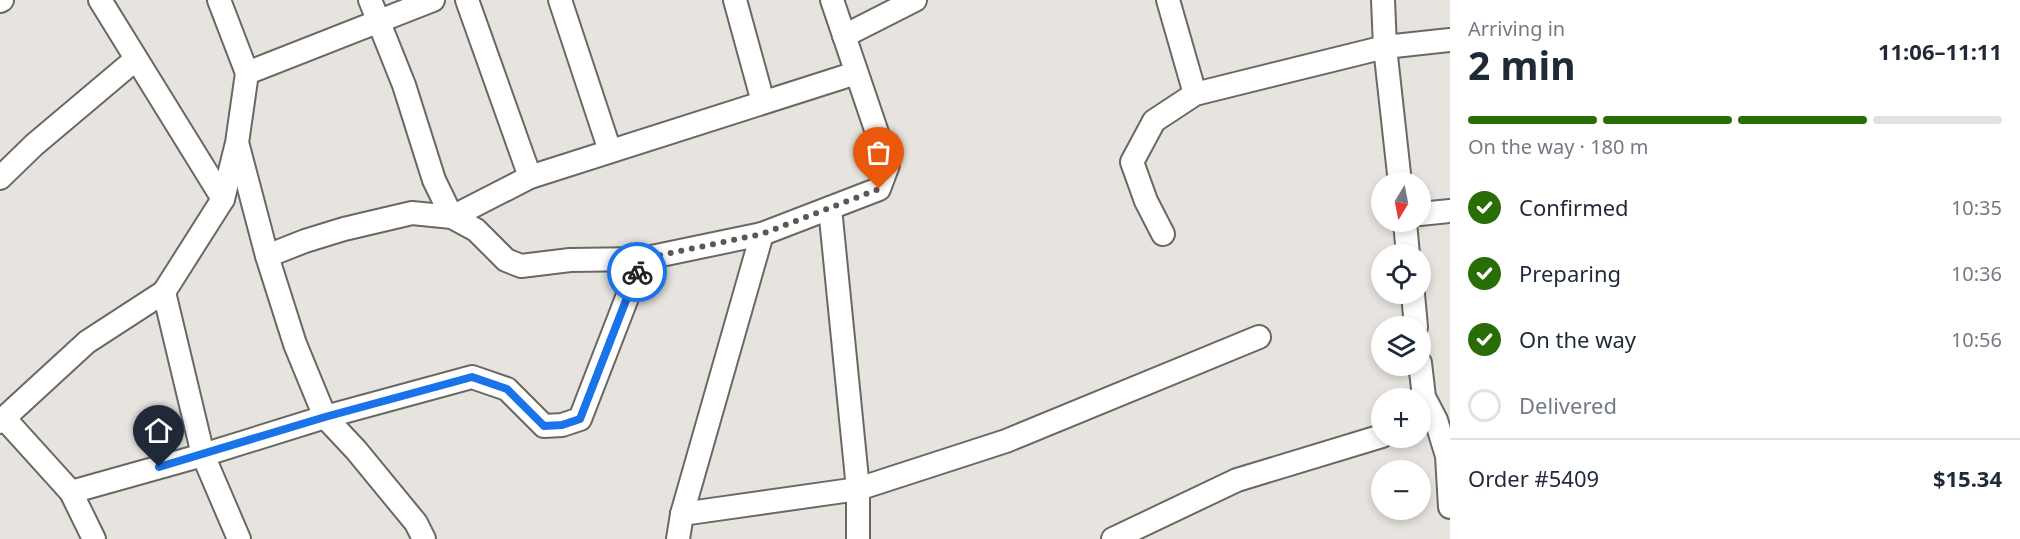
<!DOCTYPE html>
<meta charset="utf-8">
<style>
body{margin:0;font-family:"Noto Sans",sans-serif;background:#f6f6f7;color:#1f2937;height:100vh;display:flex;flex-direction:column;font-size:22px;white-space:nowrap}
*{box-sizing:border-box;margin:0}
p{font-size:20px;color:#747a83}
.icon{flex:none;width:33px;height:33px;fill:none;stroke:currentColor;stroke-width:2;stroke-linecap:round;stroke-linejoin:round}
.map{position:relative;flex:1;overflow:hidden}
.panel{display:flex;flex-direction:column;background:#fff;width:570px}
.panel>*{flex:none}
.needle{width:39px;rotate:190deg}
.tools{position:absolute;left:1371px;top:172px;display:grid;gap:12px}
.tools a{display:grid;place-items:center;width:60px;height:60px;border-radius:50%;background:#fff;box-shadow:0 3px 9px #0003;font-size:30px}
.pin{position:absolute;display:grid;place-items:center;width:51px;height:51px;color:#fff;margin:-62px -26px;border-radius:50% 50% 50% 0;rotate:-45deg;box-shadow:0 0 6px #0007}
.pin .icon{rotate:45deg}
.courier{position:absolute;display:grid;place-items:center;width:60px;height:60px;margin:-30px;border:4px solid #1a73e8;border-radius:50%;background:#fff;color:#222;box-shadow:0 2px 8px #0007}
.headline em{font-style:normal;font-weight:700}
.headline div{display:flex;flex-direction:column-reverse}
.headline{display:flex;align-items:center;justify-content:space-between;height:102px;padding:0 18px}
h1{font-size:39px;font-weight:700;line-height:45px}
.bar{display:grid;grid-template-columns:repeat(4,1fr);gap:9px 6px;align-content:center;height:72px;padding:0 18px}
.bar i{height:8px;border-radius:4px;background:#e0e1e3}
.bar .selected{background:#296d07}
.bar p{grid-column:span 4}
.line{display:flex;align-items:center;gap:15px;padding:0 18px;border-top:2px solid #e0e1e3}
.line div{flex:1}
ol{padding:0 18px;list-style:none}
li{display:flex;align-items:center;gap:18px;height:66px}
li p{margin-inline-start:auto}
li .icon{padding:6px;border-radius:50%;background:#296d07;color:#fff;stroke-width:4}
li:last-child{color:#747a83}
li i{width:33px;height:33px;border:3px solid #e0e1e3;border-radius:50%}
main{display:flex;flex:1;min-height:0}
.map>svg:first-child{display:block}
.lines{fill:none;stroke-linecap:round;stroke-linejoin:round}
.minor-casing{stroke:#6a6863;stroke-width:26}
.minor{stroke:#fff;stroke-width:22}
.done{stroke:#595855;stroke-width:6;stroke-dasharray:0 10.8}
.route{stroke:#1a73e8;stroke-width:8}
</style>
<main>
<div class="map">
<svg width="1450" height="539" viewBox="0 0 1450 539">
<rect width="100%" height="100%" fill="#e7e4df"/>
<g class="lines">
<defs>
<g id="minor">
<path d="M100 0 223 199"/>
<path d="M219 0 247 73 237 143 223 199 164 292 203 455 239 539"/>
<path d="M370 0 404 85 434 180 452 217 530 177 856 73"/>
<path d="M467 0 530 177"/>
<path d="M560 0 610 151"/>
<path d="M735 0 763 102"/>
<path d="M1168 0 1195 94"/>
<path d="M1383 0 1385 47 1400 183"/>
<path d="M0 1 2 0"/>
<path d="M844 36 915 0"/>
<path d="M247 73 433 0"/>
<path d="M238 146 267 256 295 344 325 417 356 450 416 523 424 539"/>
<path d="M0 178 34 145 136 59"/>
<path d="M830 208 858 489V539"/>
<path d="M1420 214 1450 211"/>
<path d="M1405 222 1408 255"/>
<path d="M1163 234 1146 201 1132 162 1154 121 1195 94 1385 47 1450 40"/>
<path d="M267 256 305 241 344 229 412 213 452 217 476 230 506 260 521 266 570 260 642 259 762 234"/>
<path d="M1413 294 1416 327"/>
<path d="M1420 363 1424 397 1436 420 1447 456 1450 507"/>
<path d="M4 418 71 492 94 539"/>
<path d="M0 422 87 342 164 292"/>
<path d="M71 492 203 455 325 417 472 377 507 389 544 426 562 425 580 419 642 259"/>
<path d="M682 514 858 489 1006 441 1259 337"/>
<path d="M678 539 682 514 762 234 879 189 888 165 832 0"/>
<path d="M1113 539 1237 480 1382 436"/>
</g>
</defs>
<use href="#minor" class="minor-casing"/>
<use href="#minor" class="minor"/>
</g>
<g class="lines">
<path class="done" d="M637 272 642 259 762 234 879 189"/>
<path class="route" d="M159 467 325 417 472 377 507 389 544 426 562 425 580 419 637 272"/>
</g>
</svg>
<div class="tools">
<a><svg class="needle" viewBox="-14 -14 28 28"><path d="M0-13l5 13h-10z" fill="#e53935"/><path d="M0 13l5-13h-10z" fill="#747a83"/></svg></a>
<a><svg class="icon" aria-label="locate" viewBox="0 0 24 24"><circle cx="12" cy="12" r="6"/><path d="M12 2v4M12 18v4M2 12h4M18 12h4"/></svg></a>
<a><svg class="icon" aria-label="layers" viewBox="0 0 24 24"><path d="M12 4l9 5-9 5-9-5zM3 14l9 5 9-5"/></svg></a>
<a>+</a>
<a>−</a>
</div>
<div class="pin" style="left:879px;top:189px;background:#ea580c"><svg class="icon" aria-label="bag" viewBox="0 0 24 24"><path d="M5 8h14l-1 12H6zM9 8a3 3 0 0 1 6 0"/></svg></div>
<div class="pin" style="left:159px;top:467px;background:#1f2937"><svg class="icon" aria-label="home" viewBox="0 0 24 24"><path d="M3 11l9-7 9 7M6 9v11h12V9"/></svg></div>
<div class="courier" style="left:637px;top:272px"><svg class="icon" aria-label="bike" viewBox="0 0 24 24"><circle cx="6" cy="16" r="4"/><circle cx="18" cy="16" r="4"/><path d="M6 16l4-8h5l3 8M10 8l3 8H6M13 5h3"/></svg></div>
</div>
<section class="panel">
<div class="headline"><div><h1>2 min</h1><p>Arriving in</p></div><em>11:06–11:11</em></div>
<div class="bar"><i class="selected"></i><i class="selected"></i><i class="selected"></i><i></i><p>On the way · 180 m</p></div>
<ol>
<li><svg class="icon" aria-label="check" viewBox="0 0 24 24"><path d="M5 12l5 5 9-10"/></svg>Confirmed<p>10:35</p></li>
<li><svg class="icon" aria-label="check" viewBox="0 0 24 24"><path d="M5 12l5 5 9-10"/></svg>Preparing<p>10:36</p></li>
<li><svg class="icon" aria-label="check" viewBox="0 0 24 24"><path d="M5 12l5 5 9-10"/></svg>On the way<p>10:56</p></li>
<li><i></i>Delivered</li>
</ol>
<div class="line" style="height:78px"><div>Order #5409</div><b>$15.34</b></div>
</section>
</main>
